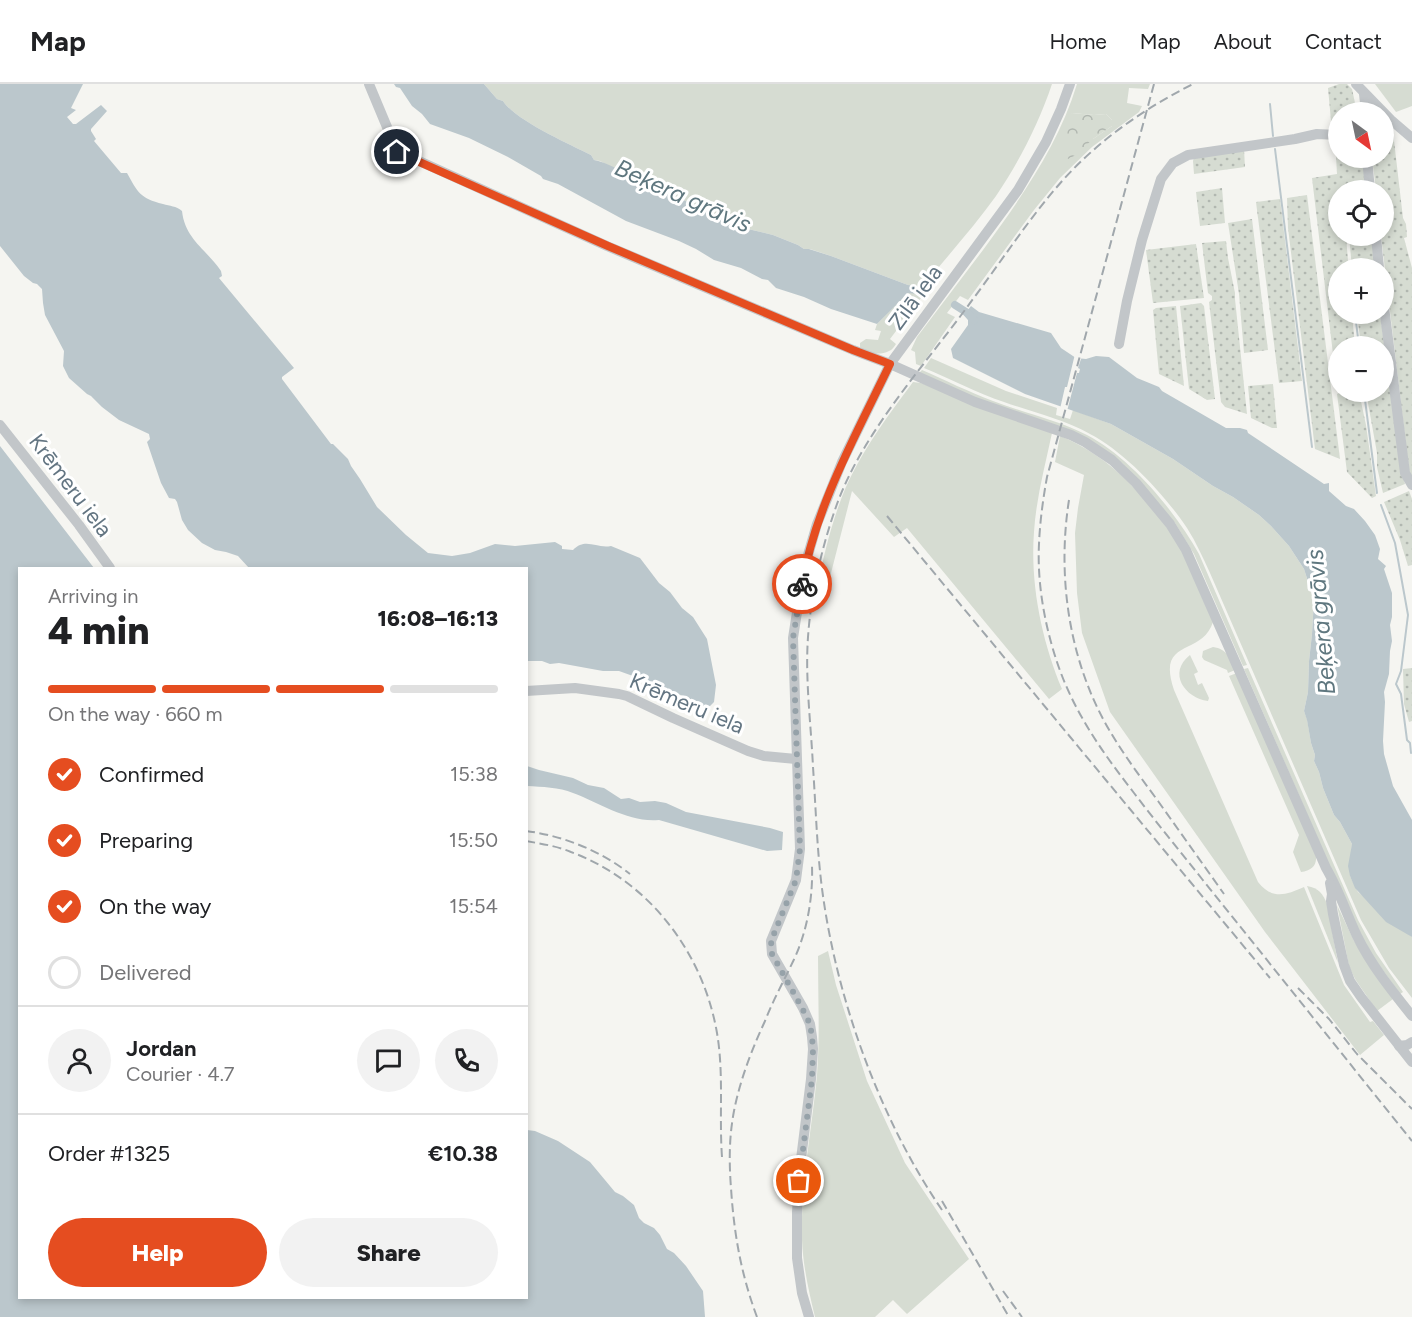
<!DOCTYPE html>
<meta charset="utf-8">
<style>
body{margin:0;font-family:Figtree,sans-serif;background:#f2f2f2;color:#202124;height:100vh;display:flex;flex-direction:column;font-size:22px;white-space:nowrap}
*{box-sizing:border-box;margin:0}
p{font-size:20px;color:#757577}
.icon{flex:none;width:33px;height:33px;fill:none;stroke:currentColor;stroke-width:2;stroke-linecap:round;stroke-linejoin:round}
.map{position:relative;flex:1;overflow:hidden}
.side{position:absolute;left:18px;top:483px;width:510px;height:732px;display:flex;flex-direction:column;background:#fff;border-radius:0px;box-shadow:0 3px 9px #0003}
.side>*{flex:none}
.needle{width:39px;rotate:147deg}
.fabs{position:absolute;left:1328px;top:18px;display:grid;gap:12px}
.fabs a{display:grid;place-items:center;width:66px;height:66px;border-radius:50%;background:#fff;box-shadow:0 3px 9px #0003;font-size:30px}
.pin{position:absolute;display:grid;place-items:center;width:51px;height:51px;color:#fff;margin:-26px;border:3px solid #fff;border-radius:50%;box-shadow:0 2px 6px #0007}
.courier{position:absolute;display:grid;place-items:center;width:60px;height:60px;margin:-30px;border:4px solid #e54d20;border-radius:50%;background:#fff;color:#222;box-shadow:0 2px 8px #0007}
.headline em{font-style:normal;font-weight:800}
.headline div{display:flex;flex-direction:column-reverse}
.headline{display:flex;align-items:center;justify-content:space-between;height:102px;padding:0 30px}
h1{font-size:39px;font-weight:800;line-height:45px}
.bar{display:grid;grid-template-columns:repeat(4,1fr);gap:9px 6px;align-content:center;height:72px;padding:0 30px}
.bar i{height:8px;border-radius:4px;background:#e0e0e0}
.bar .active{background:#e54d20}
.bar p{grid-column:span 4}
.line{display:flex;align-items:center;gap:15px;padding:0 30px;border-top:2px solid #e0e0e0}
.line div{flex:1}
.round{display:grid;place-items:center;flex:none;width:63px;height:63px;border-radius:32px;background:#f2f2f2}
ol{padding:0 30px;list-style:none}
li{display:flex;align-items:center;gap:18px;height:66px}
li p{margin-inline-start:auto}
li .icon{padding:6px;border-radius:50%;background:#e54d20;color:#fff;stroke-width:4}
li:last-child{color:#757577}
li i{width:33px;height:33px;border:3px solid #e0e0e0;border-radius:50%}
.action{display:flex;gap:12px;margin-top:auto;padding:12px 30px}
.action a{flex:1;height:69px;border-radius:36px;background:#e54d20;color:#fff;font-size:24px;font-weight:800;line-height:69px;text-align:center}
.action a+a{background:#f2f2f2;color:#202124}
header{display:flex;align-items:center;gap:36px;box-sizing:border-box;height:84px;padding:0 30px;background:#fff;border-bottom:2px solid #e0e0e0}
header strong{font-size:28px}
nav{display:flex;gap:33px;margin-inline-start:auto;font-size:21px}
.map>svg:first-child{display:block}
.green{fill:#d6dcd2;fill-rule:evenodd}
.forest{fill:url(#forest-crowns)}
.garden{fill:url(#garden-dots)}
.water{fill:#bbc7cc}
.pier{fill:#f5f5f1}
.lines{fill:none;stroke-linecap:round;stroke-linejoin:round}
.stream{stroke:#bbc7cc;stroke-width:2}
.canal{stroke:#bbc7cc;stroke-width:8}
.minor{stroke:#c2c6c9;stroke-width:10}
.rail{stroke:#a0a7ac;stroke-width:2;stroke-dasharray:9 4.5;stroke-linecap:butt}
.done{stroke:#96a2a9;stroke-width:6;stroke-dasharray:0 10.8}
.route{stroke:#e54d20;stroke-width:8}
.labels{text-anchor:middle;stroke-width:6;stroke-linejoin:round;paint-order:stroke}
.street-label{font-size:22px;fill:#637582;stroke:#fff}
.water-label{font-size:24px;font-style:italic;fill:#5f777f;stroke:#fff}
</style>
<header>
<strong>Map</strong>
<nav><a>Home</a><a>Map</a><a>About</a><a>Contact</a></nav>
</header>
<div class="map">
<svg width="1412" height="1233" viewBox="0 0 1412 1233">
<defs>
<pattern id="forest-crowns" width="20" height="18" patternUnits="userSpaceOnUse" patternTransform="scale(1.5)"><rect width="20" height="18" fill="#d6dcd2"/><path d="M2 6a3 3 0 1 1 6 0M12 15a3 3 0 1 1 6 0" fill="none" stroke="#b1b7b0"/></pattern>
<pattern id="garden-dots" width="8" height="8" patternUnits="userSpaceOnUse" patternTransform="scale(1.5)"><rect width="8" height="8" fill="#d6dcd2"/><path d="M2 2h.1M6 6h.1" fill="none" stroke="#b1b7b0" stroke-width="1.8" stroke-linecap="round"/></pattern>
</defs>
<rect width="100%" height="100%" fill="#f5f5f1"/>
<g class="green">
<path d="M484 0H1052C1039 39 1019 78 996 112 976 140 951 168 929 195L933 198 890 255 896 260C894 263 892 266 889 267 879 272 867 269 860 263V259L866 255 878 256 881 247 875 246 877 240 908 208 918 209 922 203 908 201 831 172 810 165H804L798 161 773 151 748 145 730 135H725L699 124 697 122 656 104H651L600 77 594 76 591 71C569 60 515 36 503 17L497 15Z"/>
<path d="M1077 0H1150L1148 5 1129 4 1127 19 1142 22 1139 28 1092 63 1060 94 1034 126 968 216 960 212 947 229 955 233 921 282 916 280 915 268 911 266 917 253C939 224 961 195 983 166 1021 114 1058 62 1077 0ZM1072 29 1094 31 1106 30 1112 36V42L1093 55 1068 56V46Z"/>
<path d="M1375 0H1412V22L1396 28Z"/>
<path d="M931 274 1006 307 1057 324 1056 331 1070 335 1073 326 1111 340 1173 375 1213 402 1233 413 1259 431 1271 442 1289 462 1304 485 1314 516 1312 550 1309 577 1308 608 1304 627 1307 635 1311 659 1315 671 1314 677 1319 688 1323 704 1334 731 1340 738 1352 760 1350 792 1358 808 1412 853V914L1389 884 1361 836 1210 489C1203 474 1196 458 1187 444 1164 410 1126 369 1090 350 1063 335 1032 328 1004 318 977 309 951 295 924 284Z"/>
<path d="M922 286C945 296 969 308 993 317 1024 329 1058 336 1087 351 1131 374 1175 427 1199 470L1247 581 1243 582 1194 470 1175 439 1122 379 919 289Z"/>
<path d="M913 298 921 299 1052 349C1045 382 1036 415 1034 448 1030 501 1042 557 1062 605L1049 615 907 444 894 453 852 407 830 493 816 506C823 477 829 448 839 421 855 375 885 336 913 298Z"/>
<path d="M1060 352C1109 371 1149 415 1177 458 1182 466 1185 475 1189 483 1197 502 1205 520 1213 538 1202 573 1156 553 1174 606L1258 798C1272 816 1286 811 1304 803L1344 901 1370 938 1373 937 1384 951 1360 971 1265 848 1110 628 1082 549 1077 509 1075 449 1078 424 1084 391 1055 378Z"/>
<path d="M1213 563C1227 565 1230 574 1235 586L1228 589 1227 586 1204 576 1202 573 1203 567Z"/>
<path d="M1190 571 1198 588 1194 590 1198 601 1202 599 1209 614 1208 617C1185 614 1167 589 1190 571Z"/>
<path d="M1248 584 1358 836 1376 869 1403 908 1400 910 1372 871 1349 826 1244 585Z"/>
<path d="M1237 589 1316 772C1317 782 1311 787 1301 788L1293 768 1299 751 1229 592Z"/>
<path d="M1307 802C1319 804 1323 810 1327 820L1338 879Z"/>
<path d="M1337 821 1354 857 1393 915 1377 927 1355 895 1349 882Z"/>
<path d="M828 867 836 901 867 997 905 1079 969 1175 907 1230 893 1216 875 1233H815C809 1208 803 1182 802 1156 800 1101 812 1046 817 991 820 952 818 912 818 872Z"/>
</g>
<path class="forest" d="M1072 29 1094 31 1106 30 1112 36V42L1093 55 1074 72 1068 75 1066 72 1068 32Z"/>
<g class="garden">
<path d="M1339 0H1347L1352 5 1357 28H1338V47L1332 48 1328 4Z"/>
<path d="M1393 48 1403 134 1406 140 1407 153 1404 154 1412 184V394L1409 386 1381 152H1383V106H1376L1372 74H1383V49Z"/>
<path d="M1244 66 1245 83 1194 90 1193 77 1194 73Z"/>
<path d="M1336 72H1338V74H1363L1367 106H1338V152H1346L1348 177 1346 178 1347 184H1338V230H1352L1355 262H1338V297V292H1335L1332 271 1333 270 1312 94 1337 90Z"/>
<path d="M1222 104 1225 139 1200 142 1196 108Z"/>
<path d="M1307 111 1340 375 1315 365 1288 144 1287 114Z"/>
<path d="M1280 115 1302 297 1279 299 1256 118Z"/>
<path d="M1252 135 1268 266 1244 269 1239 210 1228 139Z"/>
<path d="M1349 152H1372L1375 184H1352Z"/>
<path d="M1226 157 1228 174 1235 209V215L1247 330 1225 323 1221 318 1209 218 1212 216V212L1208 209 1202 159Z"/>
<path d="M1196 160 1204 214 1153 219 1146 166Z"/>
<path d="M1201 219 1204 222 1215 315 1207 316 1189 305 1180 222Z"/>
<path d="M1176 222 1184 302 1159 290 1153 226 1156 224Z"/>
<path d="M1357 230H1380L1398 362 1405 400 1383 409 1377 383V369L1366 308H1383V262H1361Z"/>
<path d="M1273 300 1277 344H1272L1251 334 1248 302Z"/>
<path d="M1339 308H1359L1366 341 1376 412 1372 414 1347 388 1337 310 1339 309Z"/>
<path d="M1409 407 1412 415V481L1408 482 1400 456 1384 418Z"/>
<path d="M1412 584V637L1409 638 1404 620 1403 585Z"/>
</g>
<g class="water">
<path d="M0 0H83L71 24 76 26 67 33 73 40H76L101 21 107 27 91 45V47L96 55 94 57 121 89H127C138 109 140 114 163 120 170 122 176 122 182 127 185 155 206 165 221 187L222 192 219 194 294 284 282 293V295L331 360H333L348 375 351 382 360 395 377 423 406 451 428 469 452 472 470 469 495 460 515 462 555 458 562 462V465L573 466C586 453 596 465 611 462L640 474 659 499 670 508 682 524 693 533 707 555 716 601 714 618 709 623H703L694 617 658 601 619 587H603L559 579 550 580 542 577H527L526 484H249L238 472 226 468 215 466 202 459 188 446 182 436 177 418 175 415 169 414 161 399 147 358 150 355 149 350 119 336 102 323 91 312 87 310 69 294 63 282 64 267 45 231 43 219 42 205 37 200 33 199 24 192 0 162Z"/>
<path d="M394 0H484L497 15 503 17C515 36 569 60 591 71L594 76C608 79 622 87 634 94 642 98 648 104 656 104L697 122 699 124 724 135H730L748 145 773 151 798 161 804 165H809L831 172 908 201 923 203 919 210 908 209 877 240 831 225 804 213 776 204 768 196 762 195 741 184 714 176 696 165 679 157 626 137 558 100 543 95 541 92 508 73 469 54 430 40 422 30 412 22 400 4 396 3Z"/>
<path d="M971 222 979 228 1051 249 1061 264 1076 274 1086 275 1096 272 1109 273 1137 294 1159 303 1162 307 1226 344H1240L1247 346 1248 349 1324 400 1329 399V407L1346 422 1354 425 1365 437 1375 451 1380 465 1378 475 1386 482 1384 485 1392 509V533L1390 541 1392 557 1390 567 1389 590 1384 608 1385 618 1383 657 1384 670 1393 702 1412 736V853L1386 838 1355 804 1350 792 1348 782 1352 760 1340 738 1334 731 1323 704 1319 688 1314 677 1315 671 1311 659 1307 636 1304 627 1308 608 1309 577 1312 550 1314 516 1304 485 1289 462 1271 442 1259 431 1233 413 1213 402 1173 375 1111 340 1025 310 953 274 951 265 968 241V236L964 231Z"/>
<path d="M0 362 94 484H20V1214H526L527 1046 535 1047 558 1057 590 1078 615 1108 623 1112 634 1121 639 1134 644 1139 654 1144 660 1151 667 1165 674 1169 686 1182 703 1207 705 1233H0Z"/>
<path d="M527 682 539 686 573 694 588 701 604 704 621 715 629 714 640 718 655 717 666 719 686 728 770 744 783 748 782 766 767 767 659 736C629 739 600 719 573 709 559 703 542 703 527 702Z"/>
</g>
<path class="pier" d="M1075 270 1082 272 1078 284 1080 285 1079 289H1077L1067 327 1060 325 1065 303H1067Z"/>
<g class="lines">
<g class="stream">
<path d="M1270 20 1273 52"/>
<path d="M1275 65 1312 363"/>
<path d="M1349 179 1350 184"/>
<path d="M1355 230 1359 262"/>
<path d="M1364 308 1377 409"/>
<path d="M1381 421 1395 459 1408 531 1401 587 1396 600 1401 610 1407 656 1410 659 1411 669"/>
</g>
<path class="canal" d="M955 221 966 228 974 236"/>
<g class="minor">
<path d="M369 0 397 67 607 162 853 266 890 280 975 318 1071 351 1085 358 1112 376 1136 399 1170 440 1186 466 1326 784C1339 806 1346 829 1357 852 1371 881 1392 907 1412 932"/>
<path d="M1356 0 1391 36 1412 54"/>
<path d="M1364 10 1366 28"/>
<path d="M1367 74 1370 106"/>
<path d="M1376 152 1379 184"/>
<path d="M1383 215 1405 389 1412 401"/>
<path d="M1119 260 1127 217 1142 156 1161 95 1173 79 1188 71 1295 55 1317 50 1338 51"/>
<path d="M0 341 79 441 110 484"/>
<path d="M526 607 575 604 619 610 627 612 673 634 748 667 764 672 796 675"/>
<path d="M1330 799 1332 810 1331 817 1333 830 1340 863 1344 881 1350 897 1361 913 1412 978"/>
<path d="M1399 962 1407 961 1412 958"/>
<path d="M809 1233 802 1209 797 1174V1128L800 1083 811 995 813 965 812 953 810 940 803 924 772 870 771 857 796 796 800 765 793 554 802 496 808 471 817 440 842 378 890 280 1018 106 1046 58 1061 25 1070 0"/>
</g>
<g class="rail">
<path d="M1154 0 1047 393C1043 415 1040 437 1039 460 1037 500 1045 543 1058 581 1075 630 1103 669 1134 709 1156 738 1179 766 1202 795 1272 882 1342 970 1412 1057"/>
<path d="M1069 416C1058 486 1067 561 1098 625 1114 658 1136 687 1158 717 1180 748 1202 779 1224 810"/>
<path d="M887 432 1270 894"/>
<path d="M526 747C564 752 601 767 630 790"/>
<path d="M526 757C542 760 557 762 571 768 649 797 703 868 717 949 724 990 719 1032 722 1073"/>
<path d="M1298 904 1329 935 1357 970 1412 1025"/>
<path d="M942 1117 1009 1233"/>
<path d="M942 1126C881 1037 838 919 823 812 817 770 816 726 813 683 811 640 805 596 808 553 811 509 822 462 837 420 864 346 927 279 973 215 1003 175 1030 133 1063 96 1099 56 1145 24 1193 0"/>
<path d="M1003 1207 1022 1233"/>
<path d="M757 1233C741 1190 734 1150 731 1104 729 1078 729 1053 734 1027 740 996 752 965 765 937 774 914 786 893 796 871 808 843 813 811 812 782"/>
</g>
</g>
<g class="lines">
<path class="done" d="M799 1097 812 995 813 965 812 953 810 940 802 924 772 870 771 857 796 796 800 765 793 554 802 500"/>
<path class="route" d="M397 68 608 162 853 266 890 280C856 351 816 421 802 500"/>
</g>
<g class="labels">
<g class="street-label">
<text transform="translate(915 213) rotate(-54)" y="8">Zilā iela</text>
<text transform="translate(71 401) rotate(53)" y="8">Krēmeru iela</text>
<text transform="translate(687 619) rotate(23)" y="8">Krēmeru iela</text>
</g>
<g class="water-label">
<text transform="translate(683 112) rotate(24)" y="8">Beķera grāvis</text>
<text transform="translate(1321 538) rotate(-95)" y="8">Beķera grāvis</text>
</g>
</g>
</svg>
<div class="fabs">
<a><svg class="needle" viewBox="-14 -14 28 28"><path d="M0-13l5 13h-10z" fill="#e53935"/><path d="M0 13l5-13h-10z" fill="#757577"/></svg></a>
<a><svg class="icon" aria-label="locate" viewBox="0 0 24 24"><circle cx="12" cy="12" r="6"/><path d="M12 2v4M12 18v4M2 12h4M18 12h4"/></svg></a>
<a>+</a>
<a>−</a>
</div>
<div class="pin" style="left:799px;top:1097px;background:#ea580c"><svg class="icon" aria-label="bag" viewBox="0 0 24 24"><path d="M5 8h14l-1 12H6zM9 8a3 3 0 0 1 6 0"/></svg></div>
<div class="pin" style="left:397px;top:68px;background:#1f2937"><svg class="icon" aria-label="home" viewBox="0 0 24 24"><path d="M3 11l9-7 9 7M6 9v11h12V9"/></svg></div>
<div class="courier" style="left:802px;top:500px"><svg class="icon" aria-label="bike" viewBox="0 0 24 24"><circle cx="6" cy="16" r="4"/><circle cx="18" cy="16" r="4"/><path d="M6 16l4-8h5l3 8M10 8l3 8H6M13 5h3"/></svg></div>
<section class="side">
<div class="headline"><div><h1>4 min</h1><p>Arriving in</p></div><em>16:08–16:13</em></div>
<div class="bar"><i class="active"></i><i class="active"></i><i class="active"></i><i></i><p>On the way · 660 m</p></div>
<ol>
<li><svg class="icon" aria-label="check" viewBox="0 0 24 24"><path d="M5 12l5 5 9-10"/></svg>Confirmed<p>15:38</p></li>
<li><svg class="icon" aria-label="check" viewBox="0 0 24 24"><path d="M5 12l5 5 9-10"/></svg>Preparing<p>15:50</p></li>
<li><svg class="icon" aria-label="check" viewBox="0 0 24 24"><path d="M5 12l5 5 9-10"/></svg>On the way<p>15:54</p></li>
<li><i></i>Delivered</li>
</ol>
<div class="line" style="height:108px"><a class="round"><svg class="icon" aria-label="person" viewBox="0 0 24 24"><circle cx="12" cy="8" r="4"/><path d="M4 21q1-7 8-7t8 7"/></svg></a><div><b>Jordan</b><p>Courier · 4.7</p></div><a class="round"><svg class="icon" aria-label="chat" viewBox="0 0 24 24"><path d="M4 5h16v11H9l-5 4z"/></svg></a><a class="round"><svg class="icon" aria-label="phone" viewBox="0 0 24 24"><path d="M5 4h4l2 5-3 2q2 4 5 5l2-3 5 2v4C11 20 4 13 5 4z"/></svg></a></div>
<div class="line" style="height:78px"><div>Order #1325</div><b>€10.38</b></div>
<div class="action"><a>Help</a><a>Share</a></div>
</section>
</div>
